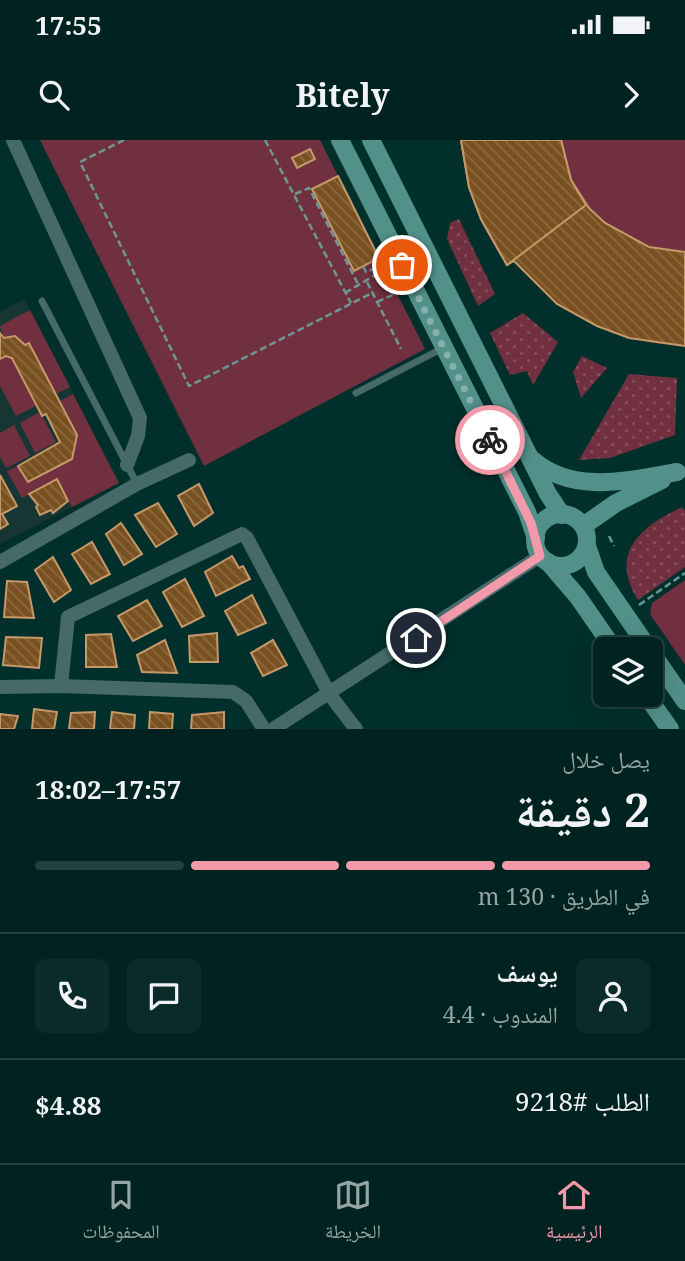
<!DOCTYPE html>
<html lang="ar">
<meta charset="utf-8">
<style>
body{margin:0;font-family:"Noto Serif","Noto Naskh Arabic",serif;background:#0a2b2a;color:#f1f3f6;direction:rtl;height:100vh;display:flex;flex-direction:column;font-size:26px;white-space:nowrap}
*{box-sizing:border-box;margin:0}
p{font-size:23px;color:#95a4a5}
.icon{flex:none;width:38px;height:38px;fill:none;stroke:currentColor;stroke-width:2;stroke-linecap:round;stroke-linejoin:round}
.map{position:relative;height:589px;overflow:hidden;direction:ltr}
.sheet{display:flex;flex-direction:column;background:#002321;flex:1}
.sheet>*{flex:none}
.fabs{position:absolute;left:593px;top:497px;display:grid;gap:14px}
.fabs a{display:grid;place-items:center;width:70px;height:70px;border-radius:10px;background:#002321;box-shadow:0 7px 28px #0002,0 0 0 2px #22403f;font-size:35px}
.pin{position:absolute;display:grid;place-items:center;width:60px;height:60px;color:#fff;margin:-30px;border:4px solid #fff;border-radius:50%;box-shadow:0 2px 7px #0007}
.courier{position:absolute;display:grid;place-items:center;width:70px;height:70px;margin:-35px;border:5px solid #f39aaa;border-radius:50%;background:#fff;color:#222;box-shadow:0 2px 9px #0007}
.overview em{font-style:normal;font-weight:700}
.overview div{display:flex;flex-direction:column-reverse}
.overview{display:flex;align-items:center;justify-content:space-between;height:119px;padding:0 35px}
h1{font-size:46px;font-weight:700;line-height:52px}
.bar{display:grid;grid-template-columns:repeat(4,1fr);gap:10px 7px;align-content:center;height:84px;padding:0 35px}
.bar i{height:9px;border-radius:5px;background:#22403f}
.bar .active{background:#f39aaa}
.bar p{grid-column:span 4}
.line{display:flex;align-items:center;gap:18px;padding:0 35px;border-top:2px solid #22403f}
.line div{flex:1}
.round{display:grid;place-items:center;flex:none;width:74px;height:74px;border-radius:10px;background:#0a2b2a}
.status{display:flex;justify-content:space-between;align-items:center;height:49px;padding:0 35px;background:#002321;direction:ltr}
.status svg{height:19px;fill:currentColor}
header{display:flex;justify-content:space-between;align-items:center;height:91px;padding:0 35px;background:#002321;font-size:32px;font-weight:700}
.tab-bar{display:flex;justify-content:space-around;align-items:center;height:98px;border-top:2px solid #22403f;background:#002321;font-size:19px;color:#95a4a5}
.tab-bar a{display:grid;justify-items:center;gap:4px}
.tab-bar .active{color:#f39aaa}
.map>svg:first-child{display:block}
.built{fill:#173633}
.grass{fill:url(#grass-dots)}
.garden{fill:#71303f}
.building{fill:url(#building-back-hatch);stroke:#c59969;stroke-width:2}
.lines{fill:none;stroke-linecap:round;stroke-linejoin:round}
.path{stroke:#6c9894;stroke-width:2.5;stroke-dasharray:7 3.5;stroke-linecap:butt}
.lane{stroke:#456a67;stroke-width:7}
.street{stroke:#456a67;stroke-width:14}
.secondary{stroke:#52908a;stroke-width:18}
.done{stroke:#86b0ad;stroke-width:7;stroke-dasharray:0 12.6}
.route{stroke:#f39aaa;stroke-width:9}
</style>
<div class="status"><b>17:55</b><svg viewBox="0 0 49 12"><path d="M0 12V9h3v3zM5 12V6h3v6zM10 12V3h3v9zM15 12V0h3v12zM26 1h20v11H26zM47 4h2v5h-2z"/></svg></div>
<header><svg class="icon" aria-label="forward" viewBox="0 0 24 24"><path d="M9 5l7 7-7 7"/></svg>Bitely<svg class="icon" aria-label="search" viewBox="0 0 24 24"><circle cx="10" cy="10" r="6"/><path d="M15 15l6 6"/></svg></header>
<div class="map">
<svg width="685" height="589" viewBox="0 0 685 589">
<defs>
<pattern id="grass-dots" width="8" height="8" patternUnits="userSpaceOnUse" patternTransform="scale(1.75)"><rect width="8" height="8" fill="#71303f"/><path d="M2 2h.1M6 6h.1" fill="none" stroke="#844f5b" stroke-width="1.8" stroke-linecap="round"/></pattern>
<pattern id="building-back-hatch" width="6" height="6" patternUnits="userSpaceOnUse" patternTransform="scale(1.75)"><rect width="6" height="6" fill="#795020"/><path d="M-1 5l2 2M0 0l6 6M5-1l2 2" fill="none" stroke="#8b6a41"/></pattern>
</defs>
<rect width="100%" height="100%" fill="#002f2c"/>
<path class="built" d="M24 159 119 343 0 404V172Z"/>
<g class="grass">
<path d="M459 79 495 154 478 166 447 99 450 83Z"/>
<path d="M523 173 558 202 533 245 527 231 510 235 490 193Z"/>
<path d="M582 216 607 228 581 258 573 232Z"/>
<path d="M629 234 677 238 675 295 610 318 579 320Z"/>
<path d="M682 367 685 371V427L638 460C608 412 642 386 682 367Z"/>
</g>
<g class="garden">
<path d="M40 0H320L425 209 204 326Z"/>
<path d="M461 0H685V206C616 204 559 172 514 121L507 125C481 88 464 45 461 0Z"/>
<path d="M30 170 70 247 56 254 29 203 25 205 15 196 4 198 0 186Z"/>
<path d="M6 216 12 218 36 266 16 276 0 246V219Z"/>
<path d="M73 254 119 343 72 367 57 340 22 358 7 331 18 326 28 342 72 319 77 295 60 261Z"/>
<path d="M40 272 56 302 35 313 20 283Z"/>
<path d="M14 285 30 316 6 328 0 317V293Z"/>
<path d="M685 440V525L650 474 652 463Z"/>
</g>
<g class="building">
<path d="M461 0H561L571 40 589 68 605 83 649 107 685 112V206L629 198 597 186 557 164 514 121 507 125 481 79 469 47Z"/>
<path d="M461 0H561L571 40 586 65 507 125 481 79 469 47Z"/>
<path d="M310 9 315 19 297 28 292 18Z"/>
<path d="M338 36 379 118 354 131 312 49Z"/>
<path d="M0 193 4 198 15 196 25 205 29 203 77 295 72 319 28 342 18 326 60 302 46 274 42 276 12 218 6 216 0 219Z"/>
<path d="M0 335 17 366 2 374 8 384 0 389Z"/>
<path d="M57 339 68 361 53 373 51 370 40 375 36 367 38 365 29 354Z"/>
<path d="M199 344 213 373 194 386 178 356Z"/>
<path d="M158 363 177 394 156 407 135 375Z"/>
<path d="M121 383 142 414 124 425 106 394Z"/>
<path d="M92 402 110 434 91 444 72 414Z"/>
<path d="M232 416 239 428 243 426 250 439 216 456 205 432Z"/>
<path d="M53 417 71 450 54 462 35 430Z"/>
<path d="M185 439 204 476 182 487 163 452Z"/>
<path d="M7 441 27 442 34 478 4 477Z"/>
<path d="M252 455 266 483 238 495 225 471Z"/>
<path d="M147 460 162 486 133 501 118 476Z"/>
<path d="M217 493 218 522H190L189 496Z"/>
<path d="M111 494 117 527H86V495Z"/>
<path d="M6 497 42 498 39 528 3 525Z"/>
<path d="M165 500 177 533 142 532 137 515Z"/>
<path d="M273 500 287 525 263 536 251 513Z"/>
<path d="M34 569 57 572 54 589H32Z"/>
<path d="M95 572 94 589H69L71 573Z"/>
<path d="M112 572 135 575 134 589H110Z"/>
<path d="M150 572 173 574 172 589H149Z"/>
<path d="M224 572V589H191L192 575Z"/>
<path d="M0 574 18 576 14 589H0Z"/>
</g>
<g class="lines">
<g class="path">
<path d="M124 0 80 22 189 246 372 153"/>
<path d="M265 0 351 163"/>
<path d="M295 54 309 48 359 146"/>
<path d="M363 126 366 132 380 126"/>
<path d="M367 142 401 209"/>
<path d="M345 153 382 131 380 126"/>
<path d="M377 162 397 153"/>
<path d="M609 396 614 406"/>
<path d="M639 465 685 433"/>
</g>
<g class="lane">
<path d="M42 161 137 344"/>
<path d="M356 253 443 208"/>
</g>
<g class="street">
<path d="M13 0 140 278 138 296 127 325"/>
<path d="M0 422 137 344 189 320"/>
<path d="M61 546 68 477 242 394 247 398 330 555 356 589"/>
<path d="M0 547 61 546 233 552 246 561 264 589"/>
<path d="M273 589 540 416"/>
</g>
<g class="secondary">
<path d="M340 0 527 372 536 398"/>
<path d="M371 0 548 354 562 375"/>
<path d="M533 320C574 355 629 340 677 332"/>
<circle cx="561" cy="400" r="26"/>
<path d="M583 386 616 363 662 340"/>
<path d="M587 406 596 432 649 509"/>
<path d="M548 422 578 457 614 509"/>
<path d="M651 512 685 561"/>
<path d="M646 555 670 589"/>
</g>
</g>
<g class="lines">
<path class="done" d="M402 125 490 300"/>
<path class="route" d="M416 498 540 416 531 383 490 300"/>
</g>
</svg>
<div class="fabs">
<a><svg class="icon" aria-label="layers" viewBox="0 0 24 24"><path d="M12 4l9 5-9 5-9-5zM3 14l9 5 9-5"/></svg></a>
</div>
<div class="pin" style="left:402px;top:125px;background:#ea580c"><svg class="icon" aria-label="bag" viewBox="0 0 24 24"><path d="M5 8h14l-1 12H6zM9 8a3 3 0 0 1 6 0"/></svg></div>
<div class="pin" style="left:416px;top:498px;background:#1f2937"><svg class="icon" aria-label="home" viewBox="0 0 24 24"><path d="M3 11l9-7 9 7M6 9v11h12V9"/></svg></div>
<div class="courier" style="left:490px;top:300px"><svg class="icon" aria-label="bike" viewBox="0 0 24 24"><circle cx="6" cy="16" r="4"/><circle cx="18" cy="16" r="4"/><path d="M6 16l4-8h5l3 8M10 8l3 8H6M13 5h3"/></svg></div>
</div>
<section class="sheet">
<div class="overview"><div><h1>2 دقيقة</h1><p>يصل خلال</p></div><em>17:57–18:02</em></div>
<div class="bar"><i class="active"></i><i class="active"></i><i class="active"></i><i></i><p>في الطريق · 130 m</p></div>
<div class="line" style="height:126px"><a class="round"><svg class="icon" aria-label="person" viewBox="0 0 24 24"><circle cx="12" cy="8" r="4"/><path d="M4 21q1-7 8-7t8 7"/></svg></a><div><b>يوسف</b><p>المندوب · 4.4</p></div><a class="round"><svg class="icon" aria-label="chat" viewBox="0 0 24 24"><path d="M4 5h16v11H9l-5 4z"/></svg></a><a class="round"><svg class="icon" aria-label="phone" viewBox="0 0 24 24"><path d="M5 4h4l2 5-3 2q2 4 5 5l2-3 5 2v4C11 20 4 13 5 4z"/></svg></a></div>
<div class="line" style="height:91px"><div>الطلب #9218</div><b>$4.88</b></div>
</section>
<nav class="tab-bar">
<a class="active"><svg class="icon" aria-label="home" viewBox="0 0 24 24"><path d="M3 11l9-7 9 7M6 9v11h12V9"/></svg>الرئيسية</a>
<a><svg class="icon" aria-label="map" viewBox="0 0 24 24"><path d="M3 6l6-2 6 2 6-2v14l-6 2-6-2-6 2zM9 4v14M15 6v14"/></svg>الخريطة</a>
<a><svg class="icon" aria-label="saved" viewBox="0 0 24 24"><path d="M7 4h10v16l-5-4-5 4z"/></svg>المحفوظات</a>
</nav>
